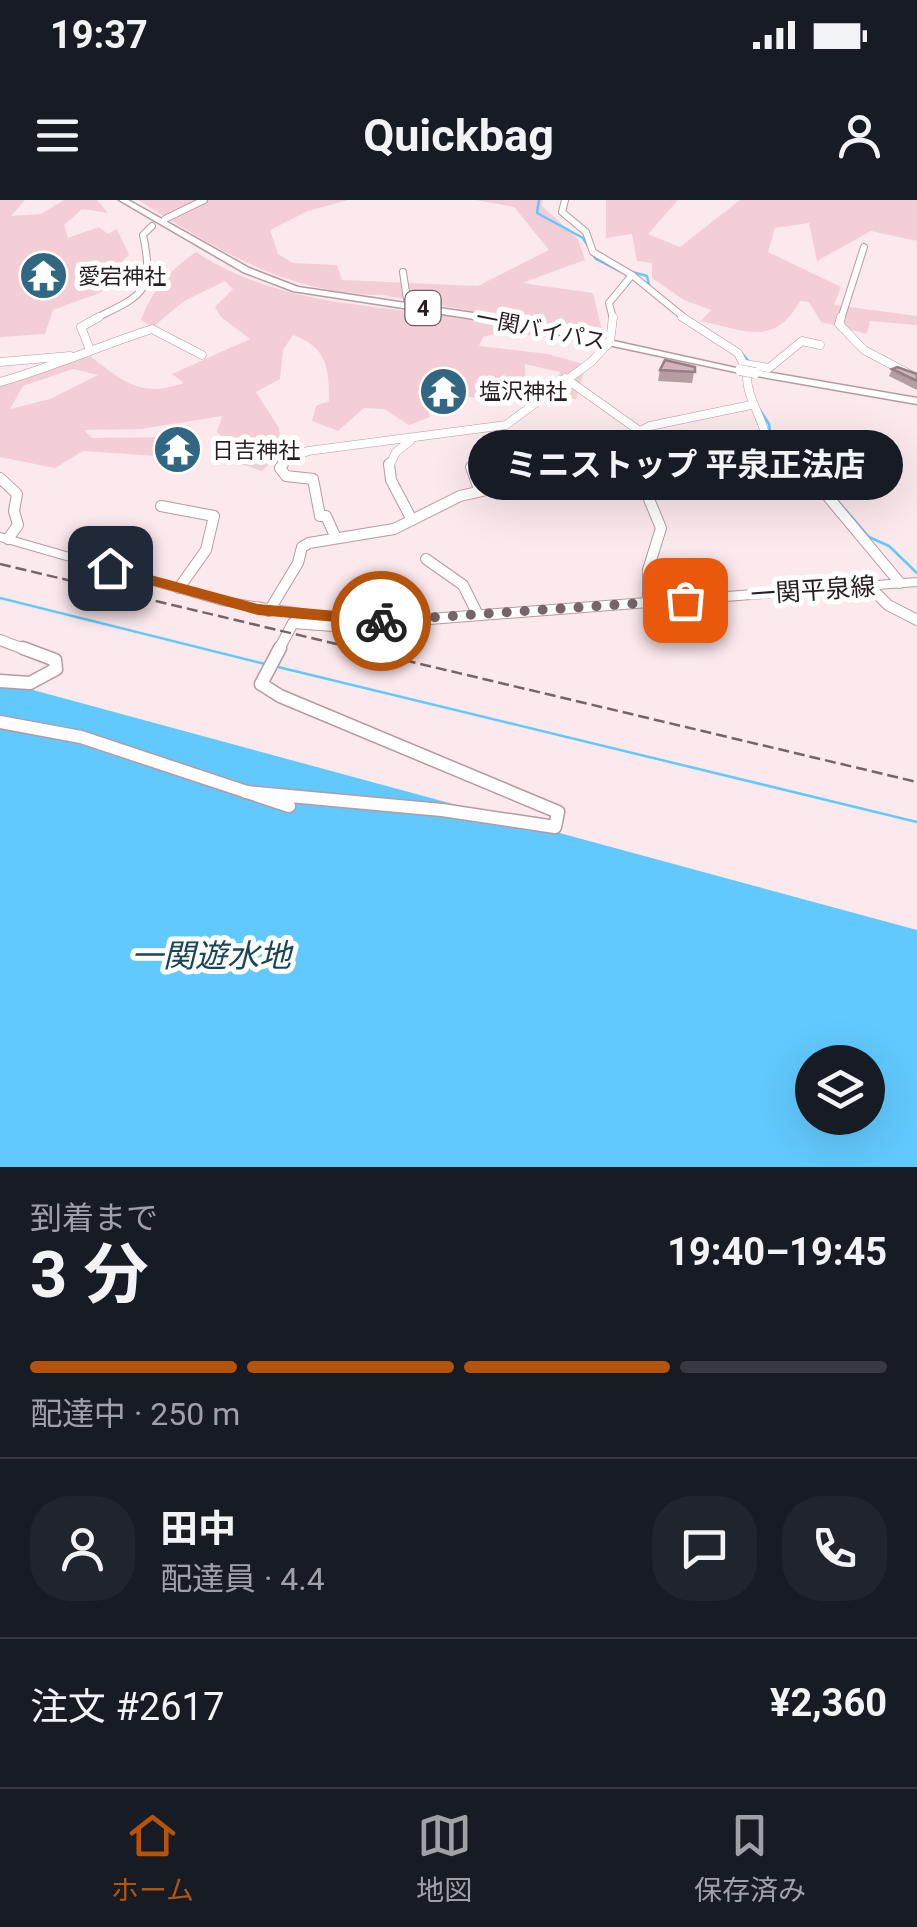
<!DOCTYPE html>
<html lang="ja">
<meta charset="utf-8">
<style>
body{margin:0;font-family:Roboto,"Noto Sans JP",sans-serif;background:#20242c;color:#f1f3f6;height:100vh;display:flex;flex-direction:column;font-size:38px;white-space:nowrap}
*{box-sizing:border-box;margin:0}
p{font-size:32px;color:#9ea1a6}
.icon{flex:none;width:55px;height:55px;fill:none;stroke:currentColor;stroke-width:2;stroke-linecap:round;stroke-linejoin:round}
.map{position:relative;height:967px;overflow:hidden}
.details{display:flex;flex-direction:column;background:#171b24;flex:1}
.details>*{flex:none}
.buttons{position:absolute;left:795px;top:845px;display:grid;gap:20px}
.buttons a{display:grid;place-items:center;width:90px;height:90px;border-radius:50%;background:#171b24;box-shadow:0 10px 40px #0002;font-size:50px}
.pin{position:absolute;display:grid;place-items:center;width:85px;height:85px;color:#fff;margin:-42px;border-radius:20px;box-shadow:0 5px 15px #0006}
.courier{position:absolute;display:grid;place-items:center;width:100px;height:100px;margin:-50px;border:8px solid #b45309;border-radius:50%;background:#fff;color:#222;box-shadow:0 2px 12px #0007}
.bubble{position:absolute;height:70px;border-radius:35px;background:#171b24;box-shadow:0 10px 40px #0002;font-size:32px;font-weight:700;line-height:70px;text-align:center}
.headline em{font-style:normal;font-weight:700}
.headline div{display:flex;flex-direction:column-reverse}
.headline{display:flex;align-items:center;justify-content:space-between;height:170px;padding:0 30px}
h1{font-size:65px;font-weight:700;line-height:75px}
.bar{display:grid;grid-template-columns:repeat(4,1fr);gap:15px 10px;align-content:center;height:120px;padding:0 30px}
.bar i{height:12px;border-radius:8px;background:#363941}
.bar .selected{background:#b45309}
.bar p{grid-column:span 4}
.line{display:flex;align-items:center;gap:25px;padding:0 30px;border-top:2px solid #363941}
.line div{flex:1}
.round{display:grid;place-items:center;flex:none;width:105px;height:105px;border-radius:40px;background:#20242c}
.status{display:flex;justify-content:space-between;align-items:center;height:70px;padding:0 50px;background:#171b24;direction:ltr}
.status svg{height:28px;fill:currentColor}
header{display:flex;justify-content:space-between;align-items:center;height:130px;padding:0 30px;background:#171b24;font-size:45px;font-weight:700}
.menu{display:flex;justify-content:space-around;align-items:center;height:140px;border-top:2px solid #363941;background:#171b24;font-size:28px;color:#9ea1a6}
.menu a{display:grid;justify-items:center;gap:5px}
.menu .selected{color:#b45309}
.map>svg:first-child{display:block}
.green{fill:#f4ced6;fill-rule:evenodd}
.water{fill:#61c9fd;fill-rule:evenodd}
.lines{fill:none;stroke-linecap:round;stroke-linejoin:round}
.stream{stroke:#61c9fd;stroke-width:2.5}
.minor-far3-casing{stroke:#b69aa0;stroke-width:8}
.minor-far2-casing{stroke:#b69aa0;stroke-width:9}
.minor-far1-casing{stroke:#b69aa0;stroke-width:12}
.minor-casing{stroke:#b69aa0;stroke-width:15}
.major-casing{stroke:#b69aa0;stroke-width:2}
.highway-casing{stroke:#b69aa0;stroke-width:3}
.minor-far3{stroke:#fff;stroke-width:6}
.minor-far2{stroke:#fff;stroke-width:8}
.minor-far1{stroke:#fff;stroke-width:10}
.minor{stroke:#fff;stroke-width:12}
.major{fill:#fff;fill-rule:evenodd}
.highway{fill:#fff;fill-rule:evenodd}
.rail{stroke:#736569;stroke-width:2.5;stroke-dasharray:11 5;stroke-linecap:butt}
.highway-bridge-casing{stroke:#b69aa0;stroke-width:11;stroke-linecap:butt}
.highway-bridge{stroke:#fff;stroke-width:10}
.wall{fill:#b59da2}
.building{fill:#d3b6bc;stroke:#947f84;stroke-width:2.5}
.route{fill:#b45309}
.done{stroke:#736568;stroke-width:10;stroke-dasharray:0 18}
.labels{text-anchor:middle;stroke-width:10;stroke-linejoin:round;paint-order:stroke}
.far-poi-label{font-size:22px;fill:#291e21;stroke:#fff;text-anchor:start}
.shield{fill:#fff;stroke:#696264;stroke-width:2.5}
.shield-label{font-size:22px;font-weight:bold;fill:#291e21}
.far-street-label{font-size:22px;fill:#291e21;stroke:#fff}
.street-label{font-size:25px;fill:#291e21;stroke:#fff}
.near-water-label{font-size:32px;font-style:italic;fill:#18455a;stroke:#fff}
</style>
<div class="status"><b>19:37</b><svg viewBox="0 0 49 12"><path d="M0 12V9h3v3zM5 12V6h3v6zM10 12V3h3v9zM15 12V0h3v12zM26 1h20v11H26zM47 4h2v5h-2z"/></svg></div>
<header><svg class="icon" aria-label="menu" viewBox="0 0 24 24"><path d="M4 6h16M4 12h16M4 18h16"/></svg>Quickbag<svg class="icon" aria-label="person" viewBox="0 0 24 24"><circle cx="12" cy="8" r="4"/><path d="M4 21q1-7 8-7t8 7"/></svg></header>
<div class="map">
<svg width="917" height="967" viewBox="0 0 917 967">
<rect width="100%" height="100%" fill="#fce9ed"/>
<g class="green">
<path d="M0 0H25L11 16 41 14 64 0H97L108 13 82 9 64 25 68 38 99 27 108 34 117 29 129 55 121 62 102 68 109 79 102 92 53 110 45 134 0 137Z"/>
<path d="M138 0H348L308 11 270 30 278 54 293 63 337 65 342 80 478 86 549 50 514 7 476 0H543L541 5 578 39 585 60 522 83 593 93 603 135 383 95C288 95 216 49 138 0Z"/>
<path d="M606 0H678L648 34 680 47 740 0H917V41L871 31 817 61 809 23 775 28 768 52 841 87 834 105 917 116V125L870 121 867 134 821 122 809 102 800 101C774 148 744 130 701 121L711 110 684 100 652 78V63L637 61 632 34 606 38Z"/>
<path d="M196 52C279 107 382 105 477 120 512 126 547 134 582 142L502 132 483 137 479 146 548 154 586 165 576 199 548 197 560 172 525 164V183L534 194 484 200 458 194 426 203 430 217 409 225 384 209 364 208 338 231 312 221 316 206 329 201C329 168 327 147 293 135L283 150 280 179 256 192 279 228 282 252 262 271 229 260 228 244 217 232 222 216 141 229 84 230 92 238 169 237 196 242 189 258 83 251 55 268 0 257V185L90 156C124 182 140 198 184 183L172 174 250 139 221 117 215 107 233 89 225 81 184 101 153 127 141 120C153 89 169 71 196 52ZM73 169 98 175 50 199 10 209 23 186Z"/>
</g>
<path class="water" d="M0 481 917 730V967H0ZM812 862H868V918H812Z"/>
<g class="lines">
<g class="stream">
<path d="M539 0 537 13 583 38 596 59 619 71"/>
<path d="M632 72 647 76 649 85"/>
<path d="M740 151 751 164"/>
<path d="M760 210 769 224 772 244"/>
<path d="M798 263 812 272"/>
<path d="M818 278 869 337 889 346 917 373"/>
<path d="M0 398 265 464"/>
<path d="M278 467 917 622"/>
</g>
<defs>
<g id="minor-far3">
<path d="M565 0 562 12 586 32 593 52 632 75 686 119"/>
<path d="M165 19 204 0"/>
<path d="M403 72 408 106"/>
<path d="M94 119C143 95 155 93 143 35L152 26"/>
<path d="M613 119 609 103 632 75"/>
<path d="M841 119 864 47"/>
</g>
<g id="minor-far2">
<path d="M682 117 738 153 745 167"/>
<path d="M841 117 839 124 864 150 917 178"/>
<path d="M90 150 81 127 99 117"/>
<path d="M0 162 70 156"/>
<path d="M745 164 769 168 802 141 820 145"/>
<path d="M747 176C747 201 765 219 767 244L794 267"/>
<path d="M565 178 641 232"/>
<path d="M0 182C52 167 100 146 152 129L202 155"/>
<path d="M600 251 622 267"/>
<path d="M281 267 286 260 308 251 506 225 591 162 610 142 613 117"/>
<path d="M389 267 396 252 410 241"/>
<path d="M563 267 650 226 751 205"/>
</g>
<g id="minor-far1">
<path d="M283 264 280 268 286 276 313 279 320 316H326L336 338"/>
<path d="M389 264 391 280 412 320"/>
<path d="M618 264 641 280 661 328 648 370V402"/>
<path d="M790 264 814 280 900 383"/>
<path d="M471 267 479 289"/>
<path d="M0 278 17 294 14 311 18 325 8 339"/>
<path d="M161 306 214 316 206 350 179 388"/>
<path d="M426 359 463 385 478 415"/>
<path d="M869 386 888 405 917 420"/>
<path d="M269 411 298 363 302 347 309 343 394 329 460 296 539 278 569 264"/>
<path d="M0 440 29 451"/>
<path d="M278 451 293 423 334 426 347 421"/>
</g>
<g id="minor">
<path d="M0 481 30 483 56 469 55 460 23 448"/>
<path d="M0 522 81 537 289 606"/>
<path d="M246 592 442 610 555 627 558 612 280 496 261 484 280 448"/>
</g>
<path id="major" d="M0 333 222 397 347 416 430 414 917 378V386L430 424 347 426 222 405 0 341Z"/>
<g id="highway">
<path d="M119 0H128L249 68 298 87 514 119 745 170 740 173 514 125 293 91 243 72Z"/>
<path d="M755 170 917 198V204L751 175 750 173Z"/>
</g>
</defs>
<use href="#minor-far3" class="minor-far3-casing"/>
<use href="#minor-far2" class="minor-far2-casing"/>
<use href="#minor-far1" class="minor-far1-casing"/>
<use href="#minor" class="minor-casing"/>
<use href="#major" class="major-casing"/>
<use href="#highway" class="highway-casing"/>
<use href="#minor-far3" class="minor-far3"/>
<use href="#minor-far2" class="minor-far2"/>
<use href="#minor-far1" class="minor-far1"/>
<use href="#minor" class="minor"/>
<use href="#major" class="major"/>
<use href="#highway" class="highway"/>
<path class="rail" d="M0 364 917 582"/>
<defs>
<path id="highway-bridge" d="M740 170 755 173"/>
</defs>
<use href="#highway-bridge" class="highway-bridge-casing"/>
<use href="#highway-bridge" class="highway-bridge"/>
</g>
<g class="wall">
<path d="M695 167 692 183 658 181 660 170Z"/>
<path d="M892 169 917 174V190L889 176Z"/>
</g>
<g class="building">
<path d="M665 160 695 167V172L660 170Z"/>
<path d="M897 167 917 174V181L892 169Z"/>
</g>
<path class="route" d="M110 364 258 404 381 415 389 421 381 426 258 415 105 372 103 368Z"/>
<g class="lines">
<path class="done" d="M381 421 685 400"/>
</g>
<defs>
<symbol id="temple-disc" viewBox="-11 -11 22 22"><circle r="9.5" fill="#316782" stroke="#fff"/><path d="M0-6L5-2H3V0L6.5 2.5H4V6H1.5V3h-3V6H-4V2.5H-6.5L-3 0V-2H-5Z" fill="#fff"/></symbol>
</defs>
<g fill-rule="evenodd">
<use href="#temple-disc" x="16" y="48" width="55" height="55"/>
<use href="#temple-disc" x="416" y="164" width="55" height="55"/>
<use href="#temple-disc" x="150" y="222" width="55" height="55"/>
</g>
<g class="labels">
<g class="far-poi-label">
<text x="78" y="84">愛宕神社</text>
<text x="479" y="199">塩沢神社</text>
<text x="212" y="258">日吉神社</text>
</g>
<rect class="shield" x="405.5" y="91" width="35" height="34" rx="8"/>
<g class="shield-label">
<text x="423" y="116">4</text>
</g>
<g class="far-street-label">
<text transform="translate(541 129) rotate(11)" y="8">一関バイパス</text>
</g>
<g class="street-label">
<text transform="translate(813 390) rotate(-4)" y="9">一関平泉線</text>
</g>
<g class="near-water-label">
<text x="211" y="767">一関遊水地</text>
</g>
</g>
</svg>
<div class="buttons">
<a><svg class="icon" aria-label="layers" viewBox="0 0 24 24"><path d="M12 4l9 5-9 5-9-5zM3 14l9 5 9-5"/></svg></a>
</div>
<div class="pin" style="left:685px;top:400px;background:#ea580c"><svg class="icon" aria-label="bag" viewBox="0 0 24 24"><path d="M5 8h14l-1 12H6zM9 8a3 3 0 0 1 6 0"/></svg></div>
<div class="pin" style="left:110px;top:368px;background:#1f2937"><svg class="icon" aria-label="home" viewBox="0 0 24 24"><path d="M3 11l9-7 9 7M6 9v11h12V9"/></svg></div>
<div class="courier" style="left:381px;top:421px"><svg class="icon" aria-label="bike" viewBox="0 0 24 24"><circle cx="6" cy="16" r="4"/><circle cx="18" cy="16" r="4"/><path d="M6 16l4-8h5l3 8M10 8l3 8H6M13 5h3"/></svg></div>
<div class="bubble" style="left:468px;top:230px;width:435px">ミニストップ 平泉正法店</div>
</div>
<section class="details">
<div class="headline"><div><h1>3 分</h1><p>到着まで</p></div><em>19:40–19:45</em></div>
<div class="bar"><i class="selected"></i><i class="selected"></i><i class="selected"></i><i></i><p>配達中 · 250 m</p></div>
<div class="line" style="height:180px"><a class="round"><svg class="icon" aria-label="person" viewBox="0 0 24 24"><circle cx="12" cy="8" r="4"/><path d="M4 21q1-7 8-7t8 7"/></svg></a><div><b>田中</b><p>配達員 · 4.4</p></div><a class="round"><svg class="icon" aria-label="chat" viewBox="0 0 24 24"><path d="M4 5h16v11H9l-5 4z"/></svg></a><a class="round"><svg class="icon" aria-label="phone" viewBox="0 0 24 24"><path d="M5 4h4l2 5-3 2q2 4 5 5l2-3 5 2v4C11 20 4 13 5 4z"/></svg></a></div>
<div class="line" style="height:130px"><div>注文 #2617</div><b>¥2,360</b></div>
</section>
<nav class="menu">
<a class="selected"><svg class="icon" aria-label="home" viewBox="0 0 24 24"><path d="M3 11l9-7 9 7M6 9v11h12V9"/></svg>ホーム</a>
<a><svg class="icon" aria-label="map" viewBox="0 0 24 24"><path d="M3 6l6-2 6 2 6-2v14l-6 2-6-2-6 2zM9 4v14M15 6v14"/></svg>地図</a>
<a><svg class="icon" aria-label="saved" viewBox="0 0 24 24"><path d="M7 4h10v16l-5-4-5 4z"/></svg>保存済み</a>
</nav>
